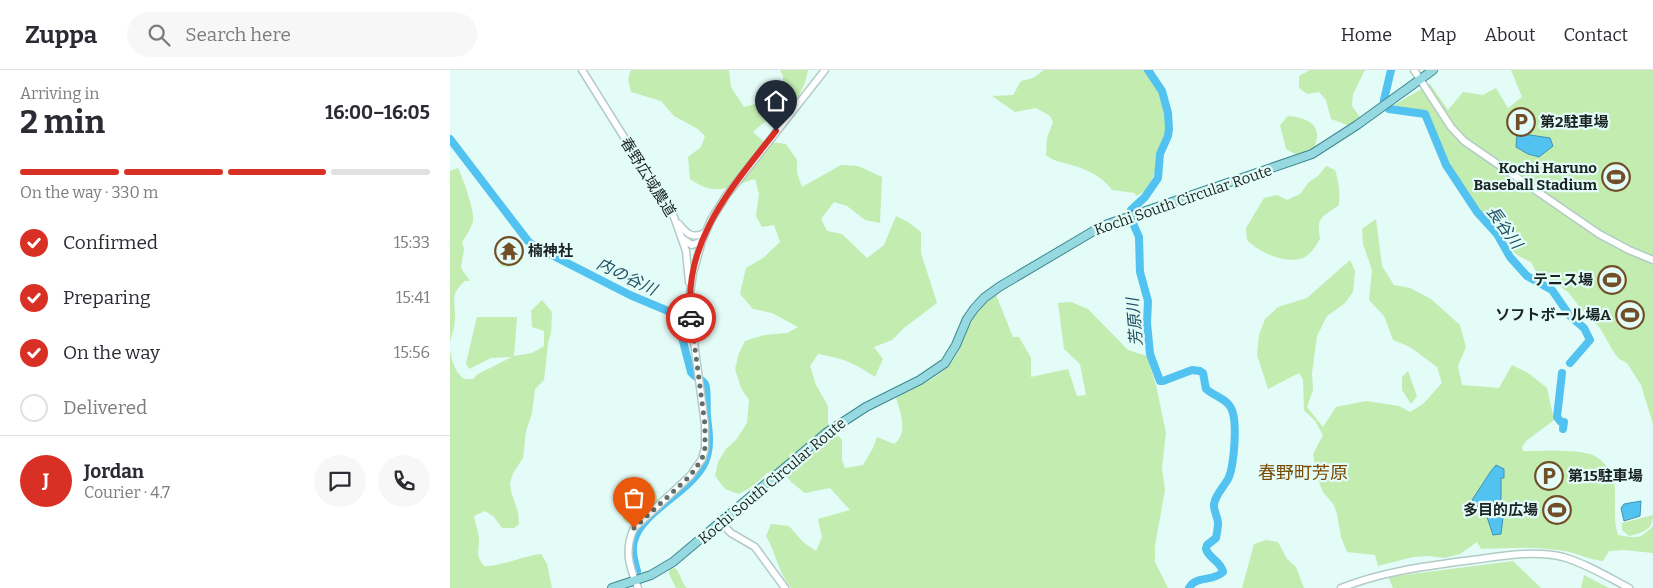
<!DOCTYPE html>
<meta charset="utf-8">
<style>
body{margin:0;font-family:Bitter,"Noto Sans JP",serif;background:#f7f7f7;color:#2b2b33;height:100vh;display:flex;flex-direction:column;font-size:19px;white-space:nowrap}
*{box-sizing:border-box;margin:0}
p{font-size:16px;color:#7c7c81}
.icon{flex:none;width:28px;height:28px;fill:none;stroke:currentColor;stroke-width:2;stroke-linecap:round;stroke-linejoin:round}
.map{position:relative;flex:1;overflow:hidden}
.drawer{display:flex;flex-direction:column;background:#fff;width:450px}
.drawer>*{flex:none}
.pin{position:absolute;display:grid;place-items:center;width:42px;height:42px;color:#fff;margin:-51px -21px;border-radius:50% 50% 50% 0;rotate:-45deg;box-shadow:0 0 5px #0007}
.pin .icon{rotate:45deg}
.courier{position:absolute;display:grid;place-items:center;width:50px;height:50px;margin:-25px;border:4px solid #d93025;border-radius:50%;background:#fff;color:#222;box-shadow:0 1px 6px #0007}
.headline em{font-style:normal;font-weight:700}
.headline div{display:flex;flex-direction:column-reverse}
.headline{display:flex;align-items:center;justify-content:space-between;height:85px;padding:0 20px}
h1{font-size:32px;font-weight:700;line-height:38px}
.bar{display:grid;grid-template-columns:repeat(4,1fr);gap:8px 5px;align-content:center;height:60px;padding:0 20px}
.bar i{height:6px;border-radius:4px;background:#e1e1e2}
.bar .selected{background:#d93025}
.bar p{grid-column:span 4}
.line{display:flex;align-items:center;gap:12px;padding:0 20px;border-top:1px solid #e1e1e2}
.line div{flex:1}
.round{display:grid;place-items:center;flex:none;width:52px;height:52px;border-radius:26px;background:#f7f7f7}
ol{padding:0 20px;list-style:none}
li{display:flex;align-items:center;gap:15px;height:55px}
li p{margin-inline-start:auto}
li .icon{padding:5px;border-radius:50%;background:#d93025;color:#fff;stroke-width:4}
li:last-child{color:#7c7c81}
li i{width:28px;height:28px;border:2px solid #e1e1e2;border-radius:50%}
header{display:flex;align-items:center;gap:30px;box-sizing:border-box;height:70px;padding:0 25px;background:#fff;border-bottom:1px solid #e1e1e2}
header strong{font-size:24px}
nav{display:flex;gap:28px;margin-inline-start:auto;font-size:18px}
.search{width:350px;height:45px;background:#f7f7f7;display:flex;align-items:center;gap:12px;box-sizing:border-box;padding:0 18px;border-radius:28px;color:#7c7c81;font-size:19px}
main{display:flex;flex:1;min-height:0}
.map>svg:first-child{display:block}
.green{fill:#c2ecb0}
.water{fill:#52c2f0;stroke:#4192b2}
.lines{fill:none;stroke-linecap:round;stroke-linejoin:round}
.river{stroke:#52c2f0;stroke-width:8}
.minor-casing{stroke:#b3cbc6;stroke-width:9}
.major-casing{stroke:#3e8890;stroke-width:10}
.minor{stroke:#fff;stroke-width:6}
.major{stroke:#97d9e0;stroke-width:8}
.done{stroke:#606f6c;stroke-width:5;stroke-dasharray:0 9}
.route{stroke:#d93025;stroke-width:6}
.labels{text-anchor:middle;stroke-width:4.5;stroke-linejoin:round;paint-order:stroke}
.poi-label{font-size:15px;font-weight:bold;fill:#1a2321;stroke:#e3fcf7;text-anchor:end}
.street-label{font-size:15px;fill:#1a2321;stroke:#e3fcf7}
.water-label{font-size:16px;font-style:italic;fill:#215064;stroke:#e3fcf7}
.quarter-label{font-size:18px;fill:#7a4a00;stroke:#e3fcf7}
</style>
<header>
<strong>Zuppa</strong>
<div class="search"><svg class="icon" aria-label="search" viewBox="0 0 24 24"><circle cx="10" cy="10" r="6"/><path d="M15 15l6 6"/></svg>Search here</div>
<nav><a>Home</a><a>Map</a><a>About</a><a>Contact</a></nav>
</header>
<main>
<section class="drawer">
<div class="headline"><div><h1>2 min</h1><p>Arriving in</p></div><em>16:00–16:05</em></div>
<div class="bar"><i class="selected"></i><i class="selected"></i><i class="selected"></i><i></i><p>On the way · 330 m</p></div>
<ol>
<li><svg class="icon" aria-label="check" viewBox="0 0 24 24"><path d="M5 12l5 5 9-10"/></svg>Confirmed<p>15:33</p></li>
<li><svg class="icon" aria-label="check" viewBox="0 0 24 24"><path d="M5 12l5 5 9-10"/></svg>Preparing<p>15:41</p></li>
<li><svg class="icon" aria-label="check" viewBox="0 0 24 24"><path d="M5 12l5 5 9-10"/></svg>On the way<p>15:56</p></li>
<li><i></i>Delivered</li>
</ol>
<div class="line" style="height:90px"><b class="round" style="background:#d93025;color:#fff">J</b><div><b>Jordan</b><p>Courier · 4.7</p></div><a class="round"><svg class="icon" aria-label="chat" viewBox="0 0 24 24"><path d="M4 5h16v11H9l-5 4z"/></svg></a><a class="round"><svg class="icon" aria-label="phone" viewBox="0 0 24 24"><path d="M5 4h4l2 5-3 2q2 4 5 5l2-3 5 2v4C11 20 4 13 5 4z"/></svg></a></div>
</section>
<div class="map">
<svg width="1203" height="518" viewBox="0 0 1203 518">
<rect width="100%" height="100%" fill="#e3fcf7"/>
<g class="green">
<path d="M181 0H279L281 17 294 37C309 33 322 29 333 18V6L330 0H358C355 15 349 31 336 40 323 49 315 50 303 62L313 71 336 74 347 90V103L352 117 391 95 408 96 432 107 430 153 415 150 397 136 384 132 371 149 377 161 392 164 417 188 434 175 446 146 458 152 471 162V183L487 233 454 258 442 270 424 277 433 289 425 307C403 292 394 289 368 284L360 296 366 315 378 336V354L392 370V390L395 398 413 395 423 378 427 367 444 374C459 364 450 341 446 328 463 318 486 310 499 295 512 281 516 260 526 244 531 236 538 231 546 225L563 267H569L581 288V307L618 299 627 326 636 325 630 294 614 279 608 233 621 232 638 239 678 280 697 286 706 315 716 363 712 398 715 420 705 475V492L718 518H341C328 502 326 483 316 466L321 454 339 456 353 472 366 481 372 467 368 449 400 440 380 418 355 423 341 412 333 401 317 403 303 416 289 424 275 419 265 406 268 392 276 379 286 370 297 353 299 330 291 318 285 299 289 283 295 271 314 265 337 263 348 257 322 243 303 239 290 224 296 198 313 188 330 172 324 155 312 157 306 146 309 124 305 109C290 113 272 123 258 118 252 117 245 112 240 109L238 87 251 77 255 66 248 59 224 46 211 31 181 22 178 9Z"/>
<path d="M594 0H699C733 35 713 81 698 120L686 126 685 123 662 120C651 105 636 99 618 94 609 91 603 91 596 85L597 68 603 52 600 46 586 38 565 42 542 26 563 25 571 11 583 8Z"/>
<path d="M860 0H915L903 24 902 36 910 47 900 56 881 49 876 30 869 22 857 24 849 18V6Z"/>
<path d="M1061 0H1203V354L1191 315 1177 293 1169 289 1163 281 1150 258 1132 240 1119 223 1110 216 1093 208 1085 200 1081 192C1056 182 1060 174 1047 154L1036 151 998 94 976 42 942 36 980 14 998 40 1013 22 1033 25 1046 18 1058 38 1072 27Z"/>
<path d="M838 46C849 47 866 50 867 64 868 68 865 73 865 77L850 87 836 79 830 55Z"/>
<path d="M876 96 885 100C889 112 890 122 889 135 872 148 866 146 870 169 866 175 862 183 855 187 837 196 809 182 797 170L796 158 814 128 827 125 837 130 850 124 859 112 868 106Z"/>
<path d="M8 98C13 108 25 142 23 151 21 159 16 166 12 172L14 179 11 198 20 211H15C0 224 5 230 5 247 5 256 2 264 0 272V101Z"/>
<path d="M926 149 932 196 944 215 960 218 981 229 1010 255 1016 277 1008 296 1012 315 1049 318 1062 295 1078 303 1097 318 1104 350 1076 371 1072 377 1073 381C1092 381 1127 379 1143 385 1152 389 1163 402 1164 411 1167 430 1162 446 1168 465 1186 468 1190 470 1203 456V483L1174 480 1159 481 1153 491C1139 490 1128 483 1114 481 1086 476 1060 478 1031 479L1027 472 1010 484 995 488 979 486 963 487 928 496 925 485 897 482 891 467 887 444 884 435 873 422 867 407 863 384 873 365 865 351 854 340 853 309 849 303 818 319 807 285 809 265 815 249 828 237 857 228 900 190 905 201 903 222 894 234 877 246 867 266 862 303 863 320 857 337 873 357 886 337 916 331 949 336 960 342 973 334 992 313 987 297 960 277 943 270 934 246 919 230 922 200 913 174 912 159Z"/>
<path d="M63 167 73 188C67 196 61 198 51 196 47 186 51 170 63 167Z"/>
<path d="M92 230 102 242 101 263 98 273 94 310 85 319 82 343 76 361 73 388 63 403 60 413 61 421 68 442 69 454 64 458H52L44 447 35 441 24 446C25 453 29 462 29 470 29 482 25 484 34 496 49 497 73 486 91 484L97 494 102 518H0V279C2 291 4 301 14 309H23L28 304 62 287 41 288 19 299 16 293 27 247H67L64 286 82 283 94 276V261L82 257 81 241Z"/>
<path d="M958 301 967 326 961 334 952 320V307Z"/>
<path d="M200 413 205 421 208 431 180 453 176 452 173 449 179 424 178 418 183 415Z"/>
<path d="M1203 445C1203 460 1192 463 1179 466L1172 460V453Z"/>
<path d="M816 470 828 472 837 489 846 497 854 518H792L804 474Z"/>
<path d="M1063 491 1091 518H943L938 507Z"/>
<path d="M225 498C231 504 231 512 237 518H226L219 504V499Z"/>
<path d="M1134 505 1159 518H1131Z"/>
</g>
<g class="water">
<path d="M1067 63 1100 68 1103 76 1089 87 1078 84 1066 77Z"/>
<path d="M1046 395 1054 399V408H1051V438L1054 439 1051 464 1043 465 1037 447 1022 430 1041 401Z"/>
<path d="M1191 431 1190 446 1174 451 1171 438 1174 434Z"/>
</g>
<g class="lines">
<g class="river">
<path d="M934 30 941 0"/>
<path d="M939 39 975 44 996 95 1027 142 1047 164 1060 187 1077 206 1102 220 1120 246 1134 258 1140 270 1120 293"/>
<path d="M0 69 78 171 84 176 180 225 218 241 228 252 241 302C245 308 252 309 255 314 258 318 256 340 257 347 259 362 261 378 255 392 242 422 191 441 184 471 181 480 184 491 187 501"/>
<path d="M681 144V140L695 127 708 108 710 84 718 66 719 59 718 43 712 21 698 0"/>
<path d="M682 151 689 167 690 202 698 231 697 253 700 284 710 311H713L742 300 750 301 753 303 756 319C764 326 777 329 781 338 788 350 784 394 779 407 775 416 766 423 764 434 763 440 768 447 768 453 768 458 767 463 766 468L757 475 756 479C759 489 771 491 773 502 763 512 746 505 739 518"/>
<path d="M1112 303 1107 347 1111 352H1114L1113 359"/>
</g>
<defs>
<g id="minor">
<path d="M132 0 224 147 236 181 239 212"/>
<path d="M964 0 1001 57 1014 71 1149 164 1179 180 1203 190"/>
<path d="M229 154C237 164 242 169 255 163"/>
<path d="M233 169 242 175 252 171"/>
<path d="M270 452 281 463 305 477 335 518"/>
<path d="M188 518C179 496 174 480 184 458L240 406 252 389 255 378V355L240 242V223L243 203 252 171 261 150 276 126 375 0"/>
<path d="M891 518C934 501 977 496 1022 490 1052 486 1083 480 1113 487 1137 494 1158 507 1179 518"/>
</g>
<path id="major" d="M162 518 201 505 223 492 376 363 416 337 470 310 495 293 506 275 517 249 524 239 534 228 549 217 652 156 862 84 907 55 983 0"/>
</defs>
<use href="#minor" class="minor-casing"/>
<use href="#major" class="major-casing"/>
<use href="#minor" class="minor"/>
<use href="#major" class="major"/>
</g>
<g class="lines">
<path class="done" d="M184 458 240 406 252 389 255 378V355L241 248"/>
<path class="route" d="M241 248C232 171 283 116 326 61"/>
</g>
<defs>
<symbol id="parking-ring" viewBox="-11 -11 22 22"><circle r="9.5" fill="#e3fcf7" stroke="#714e27" stroke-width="1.5"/><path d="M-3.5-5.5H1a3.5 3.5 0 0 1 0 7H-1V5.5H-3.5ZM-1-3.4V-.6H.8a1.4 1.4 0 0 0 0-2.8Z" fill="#714e27"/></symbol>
<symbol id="stadium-ring" viewBox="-11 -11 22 22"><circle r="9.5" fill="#e3fcf7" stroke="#714e27" stroke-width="1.5"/><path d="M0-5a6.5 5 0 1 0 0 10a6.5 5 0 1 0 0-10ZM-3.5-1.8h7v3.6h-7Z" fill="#714e27"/></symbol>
<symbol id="temple-ring" viewBox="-11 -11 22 22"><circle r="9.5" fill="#e3fcf7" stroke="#714e27" stroke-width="1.5"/><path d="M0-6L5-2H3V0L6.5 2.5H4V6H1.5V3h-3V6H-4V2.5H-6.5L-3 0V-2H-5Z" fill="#714e27"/></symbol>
</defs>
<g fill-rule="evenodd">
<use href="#parking-ring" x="1055" y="36" width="32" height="32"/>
<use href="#stadium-ring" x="1150" y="91" width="32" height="32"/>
<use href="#temple-ring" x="43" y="165" width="32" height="32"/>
<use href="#stadium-ring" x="1146" y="194" width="32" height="32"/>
<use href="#stadium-ring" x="1164" y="229" width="32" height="32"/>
<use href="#parking-ring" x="1083" y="390" width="32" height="32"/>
<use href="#stadium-ring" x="1091" y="424" width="32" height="32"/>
</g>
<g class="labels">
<g class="poi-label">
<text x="1090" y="57" text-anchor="start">第2駐車場</text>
<text x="1147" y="103">Kochi Haruno<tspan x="1147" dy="17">Baseball Stadium</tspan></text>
<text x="78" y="186" text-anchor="start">楠神社</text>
<text x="1143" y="215">テニス場</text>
<text x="1161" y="250">ソフトボール場A</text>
<text x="1118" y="411" text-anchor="start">第15駐車場</text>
<text x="1088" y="445">多目的広場</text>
</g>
<g class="street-label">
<text transform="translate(198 107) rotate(58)" y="5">春野広域農道</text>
<text transform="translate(733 130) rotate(-19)" y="5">Kochi South Circular Route</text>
<text transform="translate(322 411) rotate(-40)" y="5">Kochi South Circular Route</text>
</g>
<g class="water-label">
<text transform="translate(1055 157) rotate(54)" y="6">長谷川</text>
<text transform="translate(177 206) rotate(26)" y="6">内の谷川</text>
<text transform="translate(684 252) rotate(-95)" y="6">芳原川</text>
</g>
<g class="quarter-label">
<text x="853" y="409">春野町芳原</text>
</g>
</g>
</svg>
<div class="pin" style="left:184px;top:458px;background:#ea580c"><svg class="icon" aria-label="bag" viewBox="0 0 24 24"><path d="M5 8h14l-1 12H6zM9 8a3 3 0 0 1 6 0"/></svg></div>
<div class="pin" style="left:326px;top:61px;background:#1f2937"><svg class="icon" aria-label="home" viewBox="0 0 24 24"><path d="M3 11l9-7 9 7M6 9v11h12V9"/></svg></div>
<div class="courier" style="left:241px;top:248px"><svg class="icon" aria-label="car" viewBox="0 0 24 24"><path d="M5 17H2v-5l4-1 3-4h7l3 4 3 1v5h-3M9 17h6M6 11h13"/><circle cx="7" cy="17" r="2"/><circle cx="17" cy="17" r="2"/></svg></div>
</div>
</main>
